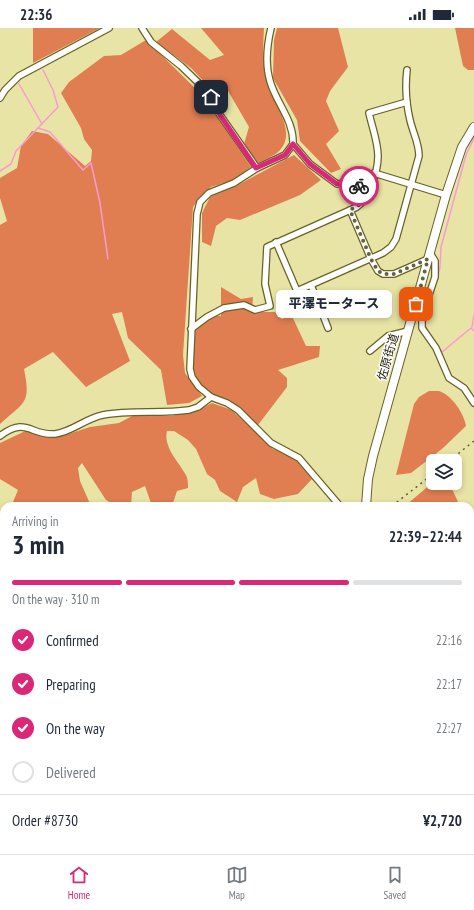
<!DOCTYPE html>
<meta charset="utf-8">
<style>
body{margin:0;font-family:"PT Sans Narrow","Noto Sans JP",sans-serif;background:#f6f6f7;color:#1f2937;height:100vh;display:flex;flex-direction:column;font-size:15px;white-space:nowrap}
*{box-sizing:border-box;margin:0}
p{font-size:13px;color:#747a83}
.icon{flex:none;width:22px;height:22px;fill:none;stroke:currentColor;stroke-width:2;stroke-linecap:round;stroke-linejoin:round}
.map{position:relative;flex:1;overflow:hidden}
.details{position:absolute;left:0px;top:474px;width:474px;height:352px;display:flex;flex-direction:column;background:#fff;border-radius:12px 12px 0 0;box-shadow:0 2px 6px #0003}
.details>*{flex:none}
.fabs{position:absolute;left:426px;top:426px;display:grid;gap:8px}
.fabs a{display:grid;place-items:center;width:36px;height:36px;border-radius:6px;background:#fff;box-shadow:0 2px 6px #0003;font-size:20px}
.pin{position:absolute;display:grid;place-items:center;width:34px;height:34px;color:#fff;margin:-17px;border-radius:8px;box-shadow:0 2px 6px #0006}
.courier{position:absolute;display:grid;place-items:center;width:40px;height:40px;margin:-20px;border:3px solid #db2777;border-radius:50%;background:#fff;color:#222;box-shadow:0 1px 5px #0007}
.bubble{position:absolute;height:28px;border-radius:6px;background:#fff;box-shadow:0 2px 6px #0003;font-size:13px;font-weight:800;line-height:28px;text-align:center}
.summary em{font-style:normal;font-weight:800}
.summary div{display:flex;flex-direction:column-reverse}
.summary{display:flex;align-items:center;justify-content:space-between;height:68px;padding:0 12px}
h1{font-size:26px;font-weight:800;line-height:30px}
.bar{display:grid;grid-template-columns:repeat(4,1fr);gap:6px 4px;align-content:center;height:48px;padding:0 12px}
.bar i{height:5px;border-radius:3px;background:#e0e1e3}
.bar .on{background:#db2777}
.bar p{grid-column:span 4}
.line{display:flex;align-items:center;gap:10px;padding:0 12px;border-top:1px solid #e0e1e3}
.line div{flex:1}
ol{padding:0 12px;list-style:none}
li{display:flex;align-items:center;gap:12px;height:44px}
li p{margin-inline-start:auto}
li .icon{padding:4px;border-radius:50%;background:#db2777;color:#fff;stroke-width:4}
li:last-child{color:#747a83}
li i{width:22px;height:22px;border:2px solid #e0e1e3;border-radius:50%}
.status{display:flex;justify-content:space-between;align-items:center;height:28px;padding:0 20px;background:#fff;direction:ltr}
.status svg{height:11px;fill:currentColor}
.tab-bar{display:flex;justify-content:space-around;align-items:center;height:56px;border-top:1px solid #e0e1e3;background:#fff;font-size:11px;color:#747a83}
.tab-bar a{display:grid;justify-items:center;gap:2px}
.tab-bar .on{color:#db2777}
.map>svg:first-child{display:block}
.forest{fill:#e07e51}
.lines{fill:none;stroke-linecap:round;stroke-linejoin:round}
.stream{stroke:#fb99d2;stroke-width:1.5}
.minor-casing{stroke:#676226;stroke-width:8}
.highway-casing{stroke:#676226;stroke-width:10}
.minor{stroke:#fff;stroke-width:5.5}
.highway{stroke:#fff;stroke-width:8}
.rail{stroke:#5d5a35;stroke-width:1.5;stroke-dasharray:2 4;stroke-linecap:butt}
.done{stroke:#65633c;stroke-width:4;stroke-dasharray:0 7.2}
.route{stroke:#db2777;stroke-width:5}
.labels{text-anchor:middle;stroke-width:3;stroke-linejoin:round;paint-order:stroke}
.street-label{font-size:12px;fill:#1f1d04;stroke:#fff}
</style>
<div class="status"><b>22:36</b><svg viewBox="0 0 49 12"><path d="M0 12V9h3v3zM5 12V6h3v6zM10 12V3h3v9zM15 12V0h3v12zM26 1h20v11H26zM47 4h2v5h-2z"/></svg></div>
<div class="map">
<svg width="474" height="826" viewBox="0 0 474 826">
<rect width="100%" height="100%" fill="#e8e4a5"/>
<g class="forest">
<path d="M33 0H100L33 35Z"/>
<path d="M201 0H264C263 18 262 37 267 55 273 77 300 105 277 125 271 129 264 132 258 135L244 116 249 99 224 56 213 63 191 40 156 14 172 1 210 32 224 27Z"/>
<path d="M277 0H338L348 39 330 63 326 73 339 103 326 116 341 141 331 145 300 113 297 92 273 50 274 12Z"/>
<path d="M455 0H474V42H468L463 38Z"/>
<path d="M146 12 202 67 251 139 233 152 211 159 200 169 193 179 183 327 185 345 202 368 189 375 167 377 161 342 128 310 122 284 112 286 130 333 86 359 53 324 24 341C31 376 25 373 0 396V197L7 193 0 170V150L17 140 21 118 32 103 48 106 85 138 91 133 92 122 84 111 81 100 61 65 69 54 104 28 121 27Z"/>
<path d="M294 127 321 152 300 167 240 192 227 190 216 198 211 218 202 214V185L210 169 234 159Z"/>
<path d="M221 259 241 271 253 269 252 284H275L282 291 291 286 306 318H320L319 329 278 342 287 350V359L258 397 202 359C188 343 191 321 194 301L210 287 221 288Z"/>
<path d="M429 363C431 363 436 363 439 363 452 367 464 386 466 398L443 420 411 445 396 447 414 376 419 369Z"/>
<path d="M212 375 232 382 273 421 286 425 296 432 312 451 298 466 274 471 260 466 256 450 243 459 237 474 220 463 215 452 207 446 196 421 188 412 174 403H167C163 419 179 434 186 447 188 451 188 455 188 460L177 463 172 478H152L145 458 132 464 131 478H116L106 472 82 435 78 440 80 453 91 478H20L13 474 18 462 0 451V415L34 399 43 409 62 408 90 399 119 395 132 388H171L194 384Z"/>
<path d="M432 455H439L451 459 460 478H405Z"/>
<path d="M4 601V762L0 759V603Z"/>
<rect x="90" y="822" width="51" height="4"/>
</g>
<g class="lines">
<g class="stream">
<path d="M19 56 42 96"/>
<path d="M38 100 50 104 83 142 91 135 100 175 108 231"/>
<path d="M0 143 11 136 16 123 58 79 53 62 43 42"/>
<path d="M438 249 440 239 441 219 466 127 474 110"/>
<path d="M434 262 435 256"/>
<path d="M472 299 474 287"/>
<path d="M432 310 425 297 432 267"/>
<path d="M439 320 442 324 471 300 474 303"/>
<path d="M470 608 474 613"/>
<path d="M470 635 474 631"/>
<path d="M470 677 474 681"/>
<path d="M470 715 474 711"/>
<path d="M470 717 474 722"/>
<path d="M474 726V729"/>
<path d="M456 822 460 826"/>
<path d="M275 826 278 822"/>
<path d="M361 826 365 822"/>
</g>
<defs>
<g id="minor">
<path d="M142 0 151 14 181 38 207 63 220 87 257 140"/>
<path d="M271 0C267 17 265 36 270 53 276 75 294 92 293 116L285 127 257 140 234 155 209 165 200 174 197 186 190 341 192 349 199 359 211 369 227 375 238 382 271 415 299 430 340 478"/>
<path d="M0 70 5 62 19 48 109 0"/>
<path d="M293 116 310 136 337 156 354 154 369 164"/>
<path d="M374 145 446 167"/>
<path d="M350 182 371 231 378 243 383 246H394L428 231"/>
<path d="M276 214 297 263 383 225 391 219 396 211 419 128C419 115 413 105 410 92 406 75 405 59 407 42"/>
<path d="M430 225 435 233V249L422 288V300L436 320 449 350 464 360 474 375"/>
<path d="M311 257 328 300"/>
<path d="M191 301 207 289 224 280 244 277 255 282 270 278 265 256 267 219 357 179C369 171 378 143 378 128 378 114 372 99 369 85L407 74"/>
<path d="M370 323 388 308 408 303"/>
<path d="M0 408C27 388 30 408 55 406 72 404 86 390 103 387 131 382 161 386 189 382L198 379 211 369"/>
<path d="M470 506 474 504"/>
<path d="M0 784 4 781"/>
<path d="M267 826 268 822"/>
<path d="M284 826 287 822"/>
</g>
<g id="highway">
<path d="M366 478 368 451 373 428 446 167 462 119 474 99"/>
<path d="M470 739 474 744"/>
</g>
</defs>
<use href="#minor" class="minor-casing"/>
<use href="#highway" class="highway-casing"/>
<use href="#minor" class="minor"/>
<use href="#highway" class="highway"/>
<g class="rail">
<path d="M449 433 474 413"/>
<path d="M392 478 433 446"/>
<path d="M0 790 4 787"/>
</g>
</g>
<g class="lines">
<path class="done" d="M359 158 369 164 361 176 350 182 371 231 378 243 383 246H394L428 231 416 276"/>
<path class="route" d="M211 69 220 87 256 140 285 127 293 116 310 136 337 156 354 154 359 158"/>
</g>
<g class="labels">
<g class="street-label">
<text transform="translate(388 329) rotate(-74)" y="4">佐原街道</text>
</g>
</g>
</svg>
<div class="fabs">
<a><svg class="icon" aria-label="layers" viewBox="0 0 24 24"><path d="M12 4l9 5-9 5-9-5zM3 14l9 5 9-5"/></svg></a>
</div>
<div class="pin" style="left:416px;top:276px;background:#ea580c"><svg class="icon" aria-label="bag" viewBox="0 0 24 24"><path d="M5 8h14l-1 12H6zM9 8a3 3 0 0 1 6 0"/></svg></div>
<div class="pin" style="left:211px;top:69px;background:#1f2937"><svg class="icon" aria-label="home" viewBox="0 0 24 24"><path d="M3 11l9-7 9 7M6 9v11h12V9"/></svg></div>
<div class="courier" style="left:359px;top:158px"><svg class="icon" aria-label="bike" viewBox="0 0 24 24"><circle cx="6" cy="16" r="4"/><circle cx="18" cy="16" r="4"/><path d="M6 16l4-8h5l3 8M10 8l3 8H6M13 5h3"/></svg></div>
<div class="bubble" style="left:276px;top:262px;width:116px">平澤モータース</div>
<section class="details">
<div class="summary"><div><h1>3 min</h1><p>Arriving in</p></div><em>22:39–22:44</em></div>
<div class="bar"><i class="on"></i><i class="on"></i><i class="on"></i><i></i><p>On the way · 310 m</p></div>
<ol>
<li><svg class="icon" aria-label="check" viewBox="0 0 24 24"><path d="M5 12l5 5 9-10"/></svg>Confirmed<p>22:16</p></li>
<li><svg class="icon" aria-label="check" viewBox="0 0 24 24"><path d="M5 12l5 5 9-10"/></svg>Preparing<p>22:17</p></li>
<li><svg class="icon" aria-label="check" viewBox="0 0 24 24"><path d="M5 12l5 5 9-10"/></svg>On the way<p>22:27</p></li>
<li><i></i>Delivered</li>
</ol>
<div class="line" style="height:52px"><div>Order #8730</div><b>¥2,720</b></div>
</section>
</div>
<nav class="tab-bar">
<a class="on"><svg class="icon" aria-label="home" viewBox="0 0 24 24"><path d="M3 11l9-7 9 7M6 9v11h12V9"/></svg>Home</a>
<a><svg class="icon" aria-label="map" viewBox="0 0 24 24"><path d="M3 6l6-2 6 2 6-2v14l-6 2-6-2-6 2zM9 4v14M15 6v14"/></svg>Map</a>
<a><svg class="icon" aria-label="saved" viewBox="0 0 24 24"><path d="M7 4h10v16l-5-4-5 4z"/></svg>Saved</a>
</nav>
